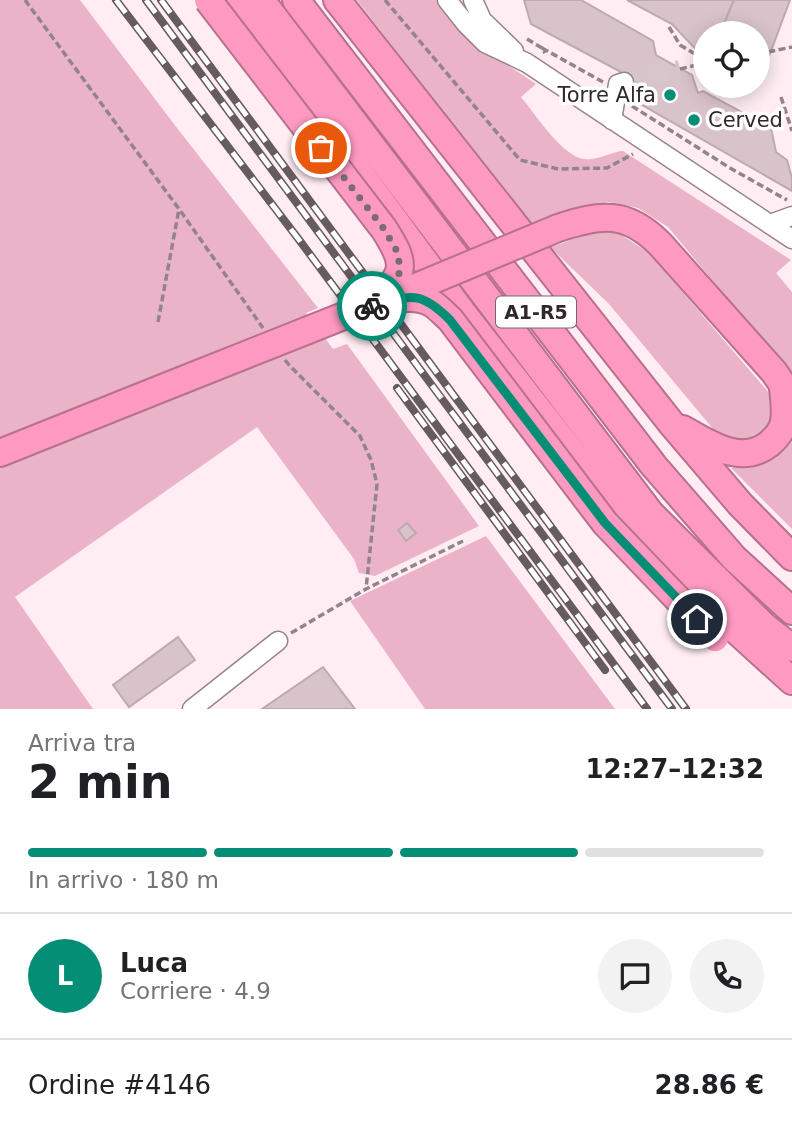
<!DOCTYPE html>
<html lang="it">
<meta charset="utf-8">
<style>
body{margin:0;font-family:"DejaVu Sans",sans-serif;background:#f2f2f2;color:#202124;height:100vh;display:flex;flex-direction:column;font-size:26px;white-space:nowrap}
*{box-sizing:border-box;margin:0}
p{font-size:23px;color:#757577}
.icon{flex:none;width:38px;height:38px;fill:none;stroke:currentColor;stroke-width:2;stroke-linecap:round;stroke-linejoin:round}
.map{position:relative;height:709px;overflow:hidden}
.sheet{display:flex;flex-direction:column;background:#fff;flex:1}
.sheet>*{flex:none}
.buttons{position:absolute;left:693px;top:21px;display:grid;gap:14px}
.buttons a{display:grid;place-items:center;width:77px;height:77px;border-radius:50%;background:#fff;box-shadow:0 4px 18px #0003;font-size:35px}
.pin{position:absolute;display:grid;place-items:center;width:60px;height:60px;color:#fff;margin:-30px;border:4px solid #fff;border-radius:50%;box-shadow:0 2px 7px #0007}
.courier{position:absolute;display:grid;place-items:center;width:70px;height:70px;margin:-35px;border:5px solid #048e75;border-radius:50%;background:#fff;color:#222;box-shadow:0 2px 9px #0007}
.head em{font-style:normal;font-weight:700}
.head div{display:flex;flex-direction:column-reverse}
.head{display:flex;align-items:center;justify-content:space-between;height:119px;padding:0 28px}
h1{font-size:46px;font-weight:700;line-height:52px}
.bar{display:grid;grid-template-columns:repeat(4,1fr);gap:10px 7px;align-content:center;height:84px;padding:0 28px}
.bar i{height:9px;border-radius:5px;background:#e0e0e0}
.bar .selected{background:#048e75}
.bar p{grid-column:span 4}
.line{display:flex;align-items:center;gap:18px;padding:0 28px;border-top:2px solid #e0e0e0}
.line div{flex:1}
.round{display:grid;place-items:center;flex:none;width:74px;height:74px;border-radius:37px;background:#f2f2f2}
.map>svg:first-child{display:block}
.green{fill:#ebb3c7}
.building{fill:#d9c3ca;stroke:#bea9b0;stroke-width:2}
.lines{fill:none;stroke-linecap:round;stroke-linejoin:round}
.minor-tunnel{stroke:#d6c6cb;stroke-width:18;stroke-dasharray:18 9;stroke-linecap:butt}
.minor-casing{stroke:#98838a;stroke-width:21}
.highway-casing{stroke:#b6718c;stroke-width:30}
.path{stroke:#918589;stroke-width:3.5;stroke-dasharray:7 3.5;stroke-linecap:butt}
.minor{stroke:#fff;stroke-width:18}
.highway{stroke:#fe99c1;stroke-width:26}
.rail-casing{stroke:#665b5f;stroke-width:8}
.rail{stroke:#fff;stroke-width:5;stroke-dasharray:16;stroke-linecap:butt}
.highway-bridge-casing{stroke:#b6718c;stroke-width:30;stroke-linecap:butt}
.highway-bridge{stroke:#fe99c1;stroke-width:26}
.done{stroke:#786d71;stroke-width:7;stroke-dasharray:0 12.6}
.route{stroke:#048e75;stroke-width:9}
.poi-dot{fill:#048e75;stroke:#fff;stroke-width:2.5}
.labels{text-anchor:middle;stroke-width:7;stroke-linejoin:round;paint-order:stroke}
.shield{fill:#fff;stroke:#6e686b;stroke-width:2}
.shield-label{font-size:19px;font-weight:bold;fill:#30282b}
.poi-label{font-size:21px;fill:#30282b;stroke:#fff;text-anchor:end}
</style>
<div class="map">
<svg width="792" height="709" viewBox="0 0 792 709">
<rect width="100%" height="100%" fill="#ffedf3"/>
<g class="green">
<path d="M0 0H80L177 128 318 308 306 313 333 349 347 344 479 526 375 576 359 573 354 559 257 427 15 597 93 709H0Z"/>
<path d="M357 0H436L485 50 536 84 521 97C535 114 563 157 584 159 597 161 610 152 623 151L791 260 776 273 792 292V376L668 227 638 208 609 202 583 207 530 225Z"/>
<path d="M605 232 620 234 649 253 770 394C782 423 774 423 755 444L725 439 713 429 609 304 550 247 563 243 582 235Z"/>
<path d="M790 435 792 444V529L731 468 745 467 760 463Z"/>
<path d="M486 536 615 709H425L350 601Z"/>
</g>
<g class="building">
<path d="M524 0H581L653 41 656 55 692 75 698 93 703 91 771 128 776 152 787 160 792 178V191L630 98 621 72 531 24Z"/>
<path d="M627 0H734L720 33H705V59L672 24Z"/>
<path d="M734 0H790L768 59 758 55V33H720Z"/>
<path d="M407 523 416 533 406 541 398 530Z"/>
<path d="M178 637 195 660 129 707 113 685Z"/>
<path d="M323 667 355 709H262Z"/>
</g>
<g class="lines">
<path class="minor-tunnel" d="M624 82 680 69"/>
<defs>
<g id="minor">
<path d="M447 0 466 24 485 43 527 63 792 239"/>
<path d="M473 0 482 20 514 51"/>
<path d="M612 120 618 84 624 82"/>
<path d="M770 224 792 216"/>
<path d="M192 709 278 641"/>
</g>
<g id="highway">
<path d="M233 0 462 312 614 506 729 624 792 681"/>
<path d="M261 0 651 514 764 626 792 648"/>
<path d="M296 0 654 466 734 558 792 611"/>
<path d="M337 0 671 423 740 504 792 557"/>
<path d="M558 228C601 214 626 210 660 244L774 372 792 398"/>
<path d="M683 429C710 444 741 466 769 444 776 438 783 430 784 421 786 411 784 398 783 388"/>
<path d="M0 453 180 381"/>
</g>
</defs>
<use href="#minor" class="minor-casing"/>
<use href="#highway" class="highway-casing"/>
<g class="path">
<path d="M25 0 179 209 263 328"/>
<path d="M385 0 520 160 558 169 607 168 633 154"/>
<path d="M669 27 680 45 705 60"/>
<path d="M527 39 542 48 545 53"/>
<path d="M542 48 603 82"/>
<path d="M758 54 792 47"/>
<path d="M680 69 705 63"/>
<path d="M781 97 792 131"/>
<path d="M632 106 730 168 787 200"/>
<path d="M158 322 179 209"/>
<path d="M285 360 290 366 360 436 371 460 377 484 366 589"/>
<path d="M291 633 366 589 463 541"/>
</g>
<use href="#minor" class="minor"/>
<use href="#highway" class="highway"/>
<defs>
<g id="rail">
<path d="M116 0 300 241 647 709"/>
<path d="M146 0 672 709"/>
<path d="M161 0 686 709"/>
<path d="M397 388 605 670"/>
</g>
</defs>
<use href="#rail" class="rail-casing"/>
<use href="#rail" class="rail"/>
<defs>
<g id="highway-bridge">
<path d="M208 0 384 229C405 262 408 273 376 299"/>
<path d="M365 307C386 302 413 291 433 304 439 308 444 314 450 319L605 523 715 638"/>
<path d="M180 381 404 292 558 228"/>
</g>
</defs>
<use href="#highway-bridge" class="highway-bridge-casing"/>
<use href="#highway-bridge" class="highway-bridge"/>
</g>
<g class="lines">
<path class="done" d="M321 148 384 229 398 253 400 271 396 281 391 287 365 307 372 306"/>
<path class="route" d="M372 306C411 296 419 289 450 320L605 523 697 619"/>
</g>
<g class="poi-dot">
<circle cx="670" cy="95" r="7"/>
<circle cx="694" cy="120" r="7"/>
</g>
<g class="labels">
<rect class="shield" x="496" y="296.5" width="80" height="31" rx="5"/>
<g class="shield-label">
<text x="536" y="319">A1-R5</text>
</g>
<g class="poi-label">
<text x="656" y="102">Torre Alfa</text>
<text x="708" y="127" text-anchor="start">Cerved</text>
</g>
</g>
</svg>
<div class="buttons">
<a><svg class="icon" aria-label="locate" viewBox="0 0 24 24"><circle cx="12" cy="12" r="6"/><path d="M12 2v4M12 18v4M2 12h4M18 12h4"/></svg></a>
</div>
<div class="pin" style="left:321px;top:148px;background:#ea580c"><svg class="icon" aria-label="bag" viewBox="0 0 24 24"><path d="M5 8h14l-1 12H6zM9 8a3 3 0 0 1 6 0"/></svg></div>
<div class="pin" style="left:697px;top:619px;background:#1f2937"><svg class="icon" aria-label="home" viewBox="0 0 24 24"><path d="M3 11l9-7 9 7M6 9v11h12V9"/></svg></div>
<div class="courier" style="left:372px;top:306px"><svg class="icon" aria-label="bike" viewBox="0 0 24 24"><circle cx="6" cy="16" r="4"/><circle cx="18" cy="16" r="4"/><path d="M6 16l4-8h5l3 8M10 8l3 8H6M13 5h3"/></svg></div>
</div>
<section class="sheet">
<div class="head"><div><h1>2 min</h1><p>Arriva tra</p></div><em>12:27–12:32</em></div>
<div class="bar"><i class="selected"></i><i class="selected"></i><i class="selected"></i><i></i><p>In arrivo · 180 m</p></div>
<div class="line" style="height:126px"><b class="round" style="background:#048e75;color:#fff">L</b><div><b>Luca</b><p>Corriere · 4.9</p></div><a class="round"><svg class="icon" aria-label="chat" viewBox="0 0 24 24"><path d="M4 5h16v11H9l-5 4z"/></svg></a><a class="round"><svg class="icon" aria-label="phone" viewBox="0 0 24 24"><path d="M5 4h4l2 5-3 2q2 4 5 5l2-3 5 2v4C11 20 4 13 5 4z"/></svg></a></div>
<div class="line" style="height:91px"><div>Ordine #4146</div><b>28.86 €</b></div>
</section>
